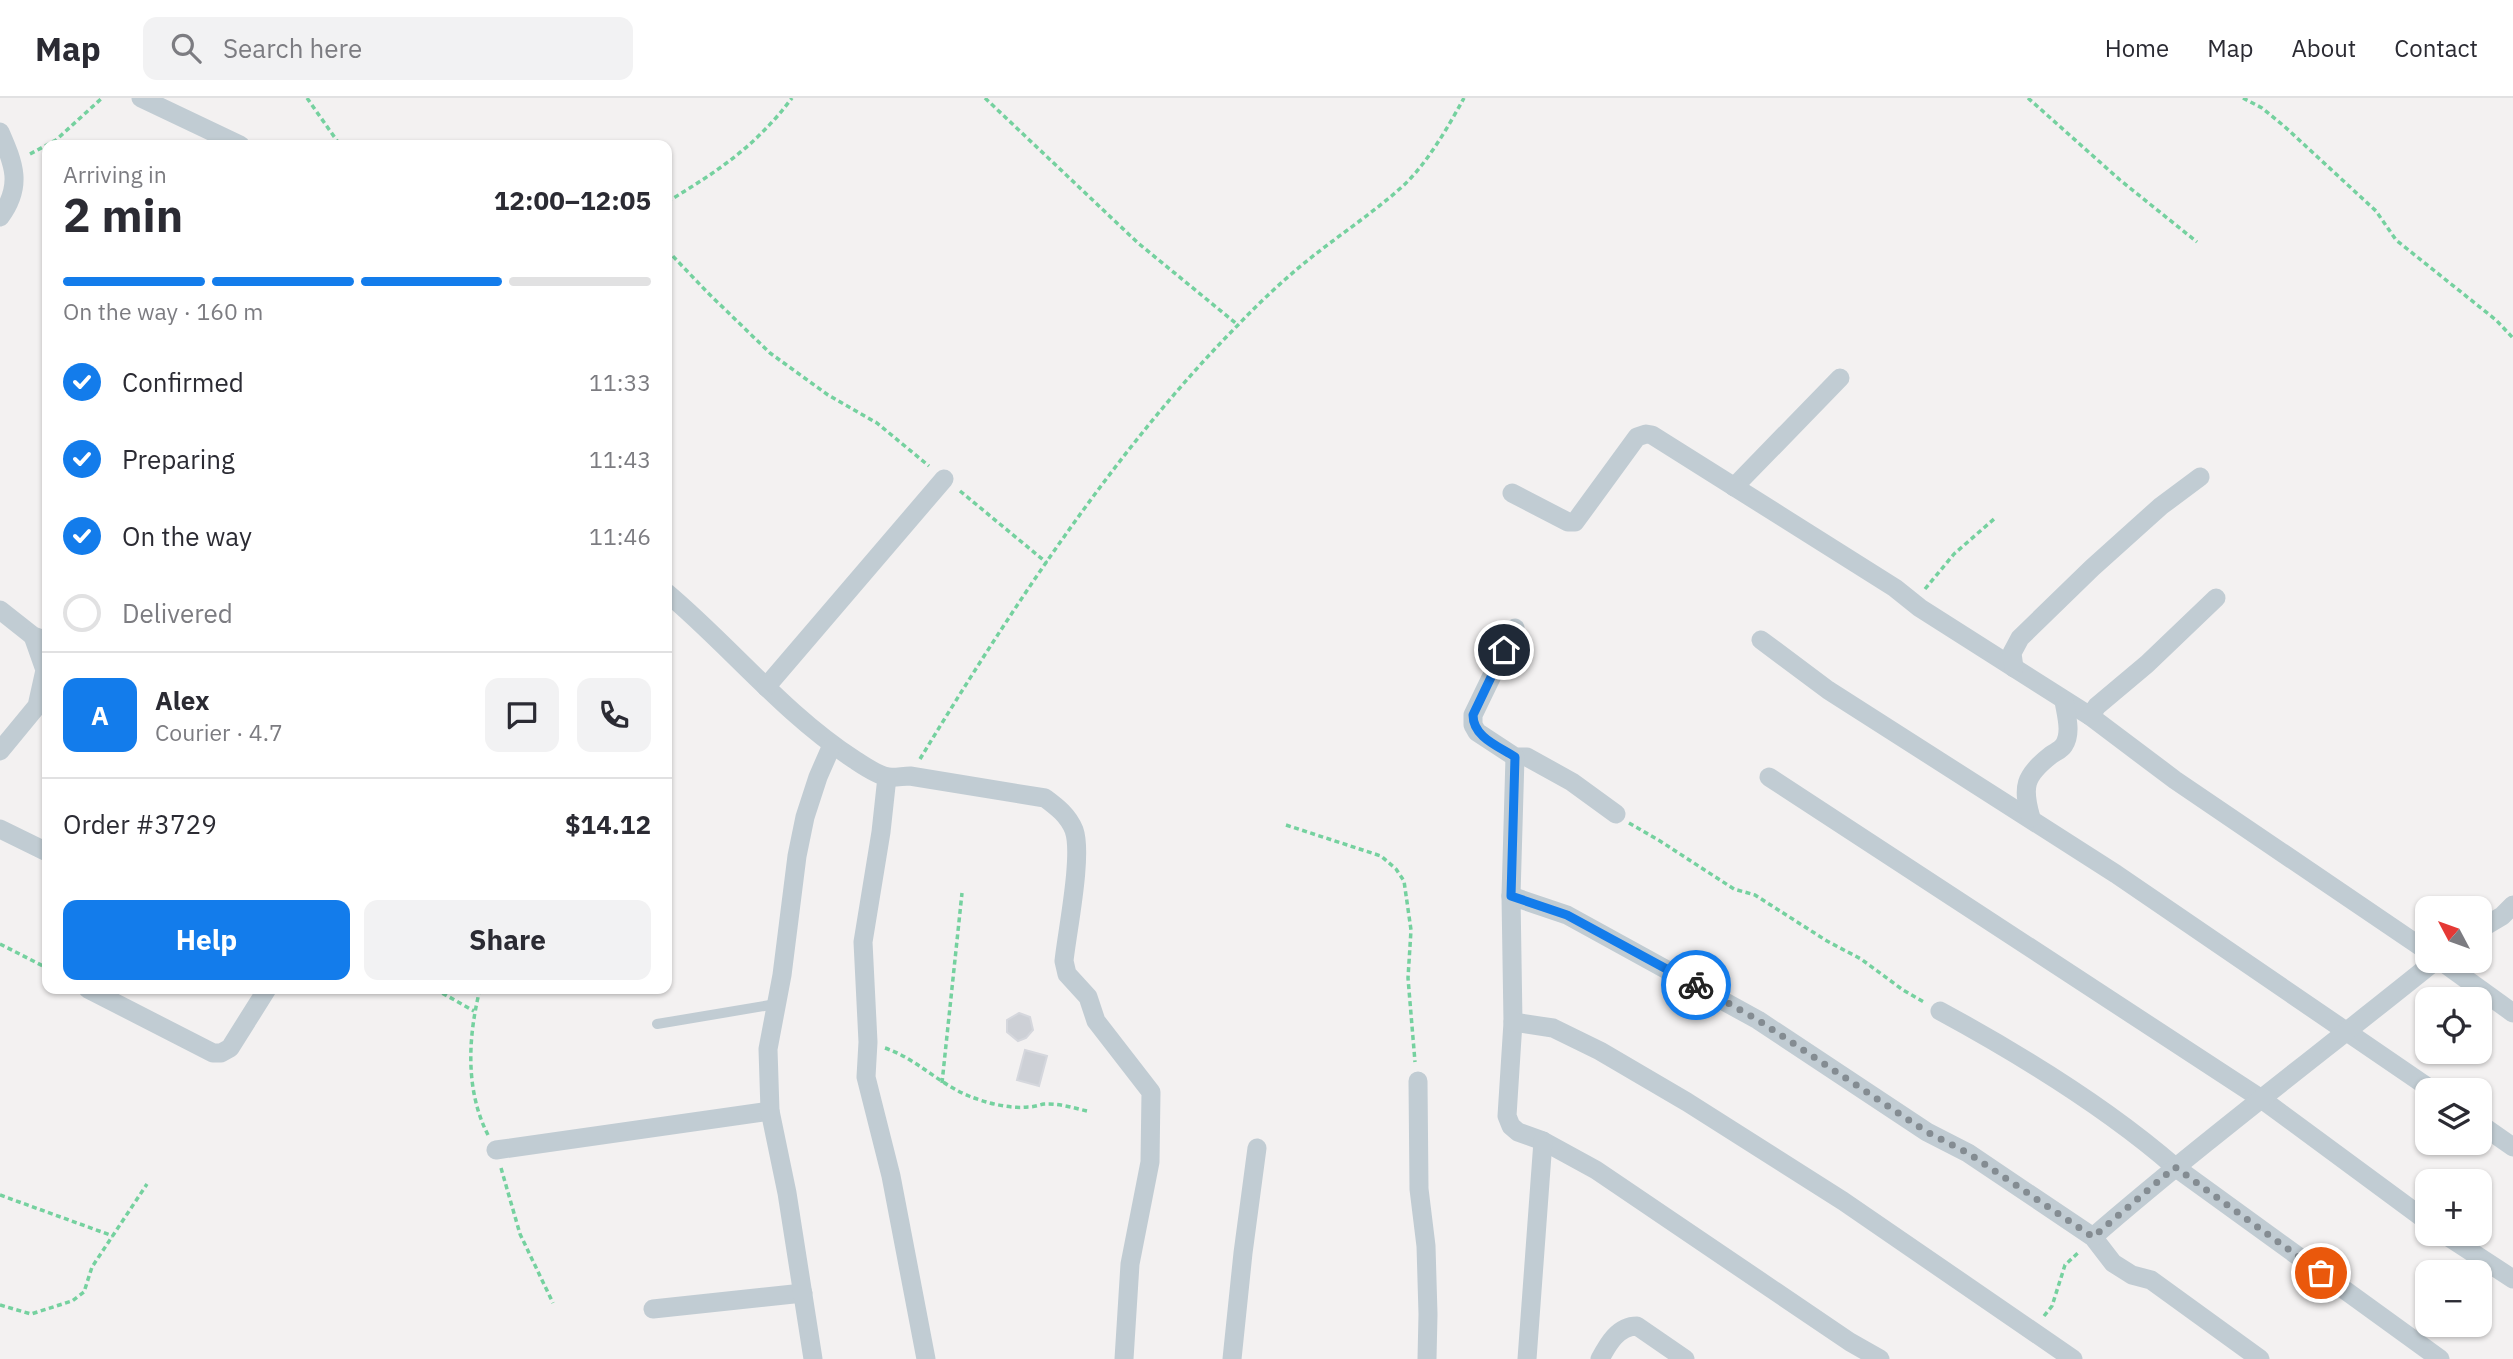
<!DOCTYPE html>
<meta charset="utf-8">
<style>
body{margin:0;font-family:"IBM Plex Sans",sans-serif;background:#f2f2f3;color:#2b2b33;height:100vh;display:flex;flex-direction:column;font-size:26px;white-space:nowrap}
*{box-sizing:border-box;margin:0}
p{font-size:23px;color:#7c7c81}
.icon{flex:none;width:38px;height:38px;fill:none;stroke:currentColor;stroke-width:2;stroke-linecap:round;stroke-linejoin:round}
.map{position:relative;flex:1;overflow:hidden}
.sheet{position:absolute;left:42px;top:42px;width:630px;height:854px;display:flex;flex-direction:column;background:#fff;border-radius:14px;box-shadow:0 2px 5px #0004}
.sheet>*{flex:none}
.needle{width:46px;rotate:311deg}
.controls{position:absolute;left:2415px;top:798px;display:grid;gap:14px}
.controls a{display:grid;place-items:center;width:77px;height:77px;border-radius:14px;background:#fff;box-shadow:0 2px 5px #0004;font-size:35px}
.pin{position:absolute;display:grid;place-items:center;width:60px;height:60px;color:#fff;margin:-30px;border:4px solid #fff;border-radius:50%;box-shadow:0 2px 7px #0007}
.courier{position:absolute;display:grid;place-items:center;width:70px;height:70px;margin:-35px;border:5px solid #137ceb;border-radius:50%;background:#fff;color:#222;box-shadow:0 2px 9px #0007}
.overview em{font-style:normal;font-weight:700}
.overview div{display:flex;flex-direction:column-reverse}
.overview{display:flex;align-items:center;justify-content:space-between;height:119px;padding:0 21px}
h1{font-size:46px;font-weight:700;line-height:52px}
.bar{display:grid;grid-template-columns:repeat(4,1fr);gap:10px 7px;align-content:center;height:84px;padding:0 21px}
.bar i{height:9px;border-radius:5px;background:#e1e1e2}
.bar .active{background:#137ceb}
.bar p{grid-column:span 4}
.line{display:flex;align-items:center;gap:18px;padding:0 21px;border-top:2px solid #e1e1e2}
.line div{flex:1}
.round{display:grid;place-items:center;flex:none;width:74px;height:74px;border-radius:14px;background:#f2f2f3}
ol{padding:0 21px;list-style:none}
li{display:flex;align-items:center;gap:21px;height:77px}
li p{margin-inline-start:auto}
li .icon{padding:7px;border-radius:50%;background:#137ceb;color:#fff;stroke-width:4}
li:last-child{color:#7c7c81}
li i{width:38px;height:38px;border:4px solid #e1e1e2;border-radius:50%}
.cta{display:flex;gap:14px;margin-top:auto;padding:14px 21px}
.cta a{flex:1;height:80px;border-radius:14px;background:#137ceb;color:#fff;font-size:28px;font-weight:700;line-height:80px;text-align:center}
.cta a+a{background:#f2f2f3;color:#2b2b33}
header{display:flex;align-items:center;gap:42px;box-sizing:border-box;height:98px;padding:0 35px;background:#fff;border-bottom:2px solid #e1e1e2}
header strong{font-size:33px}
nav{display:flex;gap:38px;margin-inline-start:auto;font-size:24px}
.search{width:490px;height:63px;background:#f2f2f3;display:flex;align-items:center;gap:18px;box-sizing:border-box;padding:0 24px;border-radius:14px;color:#7c7c81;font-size:26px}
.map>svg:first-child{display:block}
.building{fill:#cdd0d6;stroke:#d5d7dd;stroke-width:2}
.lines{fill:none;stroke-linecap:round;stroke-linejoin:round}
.path{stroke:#75d19f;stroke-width:3.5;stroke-dasharray:5 3.5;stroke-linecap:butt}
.service{stroke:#c1ccd3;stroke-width:10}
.minor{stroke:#c1ccd3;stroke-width:19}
.done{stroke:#848c92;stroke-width:7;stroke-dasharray:0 12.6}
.route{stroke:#137ceb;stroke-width:9}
</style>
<header>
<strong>Map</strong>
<div class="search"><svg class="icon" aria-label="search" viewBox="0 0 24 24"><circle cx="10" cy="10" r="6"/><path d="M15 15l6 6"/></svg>Search here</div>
<nav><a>Home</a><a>Map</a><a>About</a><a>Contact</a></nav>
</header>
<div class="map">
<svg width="2513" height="1261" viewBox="0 0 2513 1261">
<rect width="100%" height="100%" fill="#f3f1f1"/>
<g class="building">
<path d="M1019 915 1030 919 1033 932 1026 940 1018 943 1007 934V922Z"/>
<path d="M1025 952 1047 958 1039 988 1017 982Z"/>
</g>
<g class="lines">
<g class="path">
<path d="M307 0 340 47"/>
<path d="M985 0 1138 145 1238 227"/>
<path d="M2028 0 2120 82 2197 144"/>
<path d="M2243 0 2262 10 2284 28 2376 113 2396 142 2496 222 2513 240"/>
<path d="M30 56 56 42 102 0"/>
<path d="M667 104C718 73 755 49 792 0"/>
<path d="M667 152 708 195 770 255 828 297 877 325 929 368"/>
<path d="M960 393 1047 465"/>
<path d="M1925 491 1954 456 1994 421"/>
<path d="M920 661C1010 513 1116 350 1238 227 1256 208 1276 189 1296 172 1331 142 1370 118 1404 87 1428 64 1448 29 1464 0"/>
<path d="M1629 725 1660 743 1734 791 1755 797 1827 843 1861 861 1903 892 1924 904"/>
<path d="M1286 727 1381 758 1396 771 1404 783 1411 832 1408 880 1415 964"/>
<path d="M0 846 47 870"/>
<path d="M435 891 474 913"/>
<path d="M480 891C468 939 465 992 488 1037"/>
<path d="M885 950C917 961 939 986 969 998 986 1005 1010 1011 1028 1009 1034 1009 1039 1007 1044 1006 1058 1005 1074 1010 1087 1013"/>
<path d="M942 985 962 795"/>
<path d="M501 1070 520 1136 553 1205"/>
<path d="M0 1097 113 1138"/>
<path d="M0 1207 31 1216 72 1203 84 1194 92 1169 147 1086"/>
<path d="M2044 1218 2052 1208 2065 1167 2080 1153"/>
</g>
<path class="service" d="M657 926 776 906"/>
<g class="minor">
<path d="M141 0 240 47"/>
<path d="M0 34C14 66 23 88 0 119"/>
<path d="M1734 389 1840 280"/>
<path d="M1512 395 1568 424H1575L1637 339 1646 336 1652 337 1895 490 1920 510 2090 618 2175 682 2427 853"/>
<path d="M667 495C731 549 784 616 855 662 864 668 877 677 888 679 895 680 903 678 910 678L1045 700C1057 709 1068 717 1074 732 1083 757 1067 834 1064 863L1067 876 1088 899 1096 923 1151 994 1150 1064 1130 1166 1124 1261"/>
<path d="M0 512 33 538 45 542"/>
<path d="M1515 530 1473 617V627L1477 634 1515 659H1527L1572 684 1616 716"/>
<path d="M1761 542 1828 592 2116 776 2432 992"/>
<path d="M2014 570 2012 555 2020 540 2092 470 2161 408 2200 379"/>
<path d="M766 589 944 381"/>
<path d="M2090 618 2097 608 2147 566 2216 500"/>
<path d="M0 653 37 608 45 572 33 538"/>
<path d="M1515 659 1511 798 1513 924 1507 1018 1511 1028 1518 1034 1543 1043 1596 1072 1850 1244 1880 1261"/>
<path d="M887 679 881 734 863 844 868 944 866 979 891 1078 926 1261"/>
<path d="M1769 679 2263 1002 2427 1123"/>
<path d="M2031 720C2022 689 2024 678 2051 657 2055 654 2061 652 2064 647 2072 635 2066 616 2064 603"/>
<path d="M0 731 47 754"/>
<path d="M1511 798 1567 817 1758 922 1927 1034 1968 1055 2093 1139 2113 1165 2132 1177 2151 1182 2260 1261"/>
<path d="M2480 831 2502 818 2513 807"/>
<path d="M2441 863 2513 915"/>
<path d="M88 891 213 955H221L230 950 267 891"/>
<path d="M1940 913C2021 957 2105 1008 2175 1069L2440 1261"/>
<path d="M1513 924 1553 930 1600 953 1687 1004 1843 1103 2073 1261"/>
<path d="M1418 983 1419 1091 1426 1148 1428 1216 1427 1261"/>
<path d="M2480 1026 2513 1049"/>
<path d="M496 1052 770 1013"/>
<path d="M2444 1136 2513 1181"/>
<path d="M2093 1139C2204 1043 2321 955 2435 863"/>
<path d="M653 1211 803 1195"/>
<path d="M813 1261 787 1095 770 1013 768 951 782 877 797 758 805 719 818 679 832 647"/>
<path d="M1232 1261 1243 1155 1257 1050"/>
<path d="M1527 1261 1543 1043"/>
<path d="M1600 1261C1608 1246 1618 1228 1637 1228L1685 1261"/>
</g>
</g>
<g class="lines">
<path class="done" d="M1696 887 1758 922 1927 1034 1968 1055 2093 1139 2175 1069 2321 1175"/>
<path class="route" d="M1504 552 1473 617C1473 639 1498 648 1515 659L1511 798 1567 817 1696 887"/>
</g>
</svg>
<div class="controls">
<a><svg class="needle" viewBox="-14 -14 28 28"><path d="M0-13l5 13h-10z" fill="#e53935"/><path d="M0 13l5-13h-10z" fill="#7c7c81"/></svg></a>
<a><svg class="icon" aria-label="locate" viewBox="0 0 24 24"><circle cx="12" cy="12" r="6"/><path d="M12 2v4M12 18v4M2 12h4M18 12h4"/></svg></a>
<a><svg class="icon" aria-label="layers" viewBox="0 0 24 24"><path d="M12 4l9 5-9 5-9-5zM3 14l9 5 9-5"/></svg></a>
<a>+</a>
<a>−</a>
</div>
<div class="pin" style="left:2321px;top:1175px;background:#ea580c"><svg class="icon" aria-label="bag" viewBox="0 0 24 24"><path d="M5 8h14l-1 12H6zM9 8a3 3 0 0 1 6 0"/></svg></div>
<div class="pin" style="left:1504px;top:552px;background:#1f2937"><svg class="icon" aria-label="home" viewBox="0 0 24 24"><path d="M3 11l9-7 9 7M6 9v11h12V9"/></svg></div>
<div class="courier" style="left:1696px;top:887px"><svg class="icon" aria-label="bike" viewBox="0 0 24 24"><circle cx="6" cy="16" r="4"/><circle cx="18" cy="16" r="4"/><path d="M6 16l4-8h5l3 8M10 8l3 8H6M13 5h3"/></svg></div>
<section class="sheet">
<div class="overview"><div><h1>2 min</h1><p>Arriving in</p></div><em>12:00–12:05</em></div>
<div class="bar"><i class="active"></i><i class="active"></i><i class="active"></i><i></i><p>On the way · 160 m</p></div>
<ol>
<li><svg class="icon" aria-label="check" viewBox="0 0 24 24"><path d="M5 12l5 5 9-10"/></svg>Confirmed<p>11:33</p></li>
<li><svg class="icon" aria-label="check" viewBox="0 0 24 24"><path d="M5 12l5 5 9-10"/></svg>Preparing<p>11:43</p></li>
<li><svg class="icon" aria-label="check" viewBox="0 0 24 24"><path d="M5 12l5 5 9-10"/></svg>On the way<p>11:46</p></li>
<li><i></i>Delivered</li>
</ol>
<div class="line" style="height:126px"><b class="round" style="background:#137ceb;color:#fff">A</b><div><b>Alex</b><p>Courier · 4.7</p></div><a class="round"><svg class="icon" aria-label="chat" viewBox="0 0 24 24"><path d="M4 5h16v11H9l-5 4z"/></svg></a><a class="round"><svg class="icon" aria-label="phone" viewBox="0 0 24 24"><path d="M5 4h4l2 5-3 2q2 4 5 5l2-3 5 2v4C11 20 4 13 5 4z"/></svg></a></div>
<div class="line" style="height:91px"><div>Order #3729</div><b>$14.12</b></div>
<div class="cta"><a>Help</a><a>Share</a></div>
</section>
</div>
